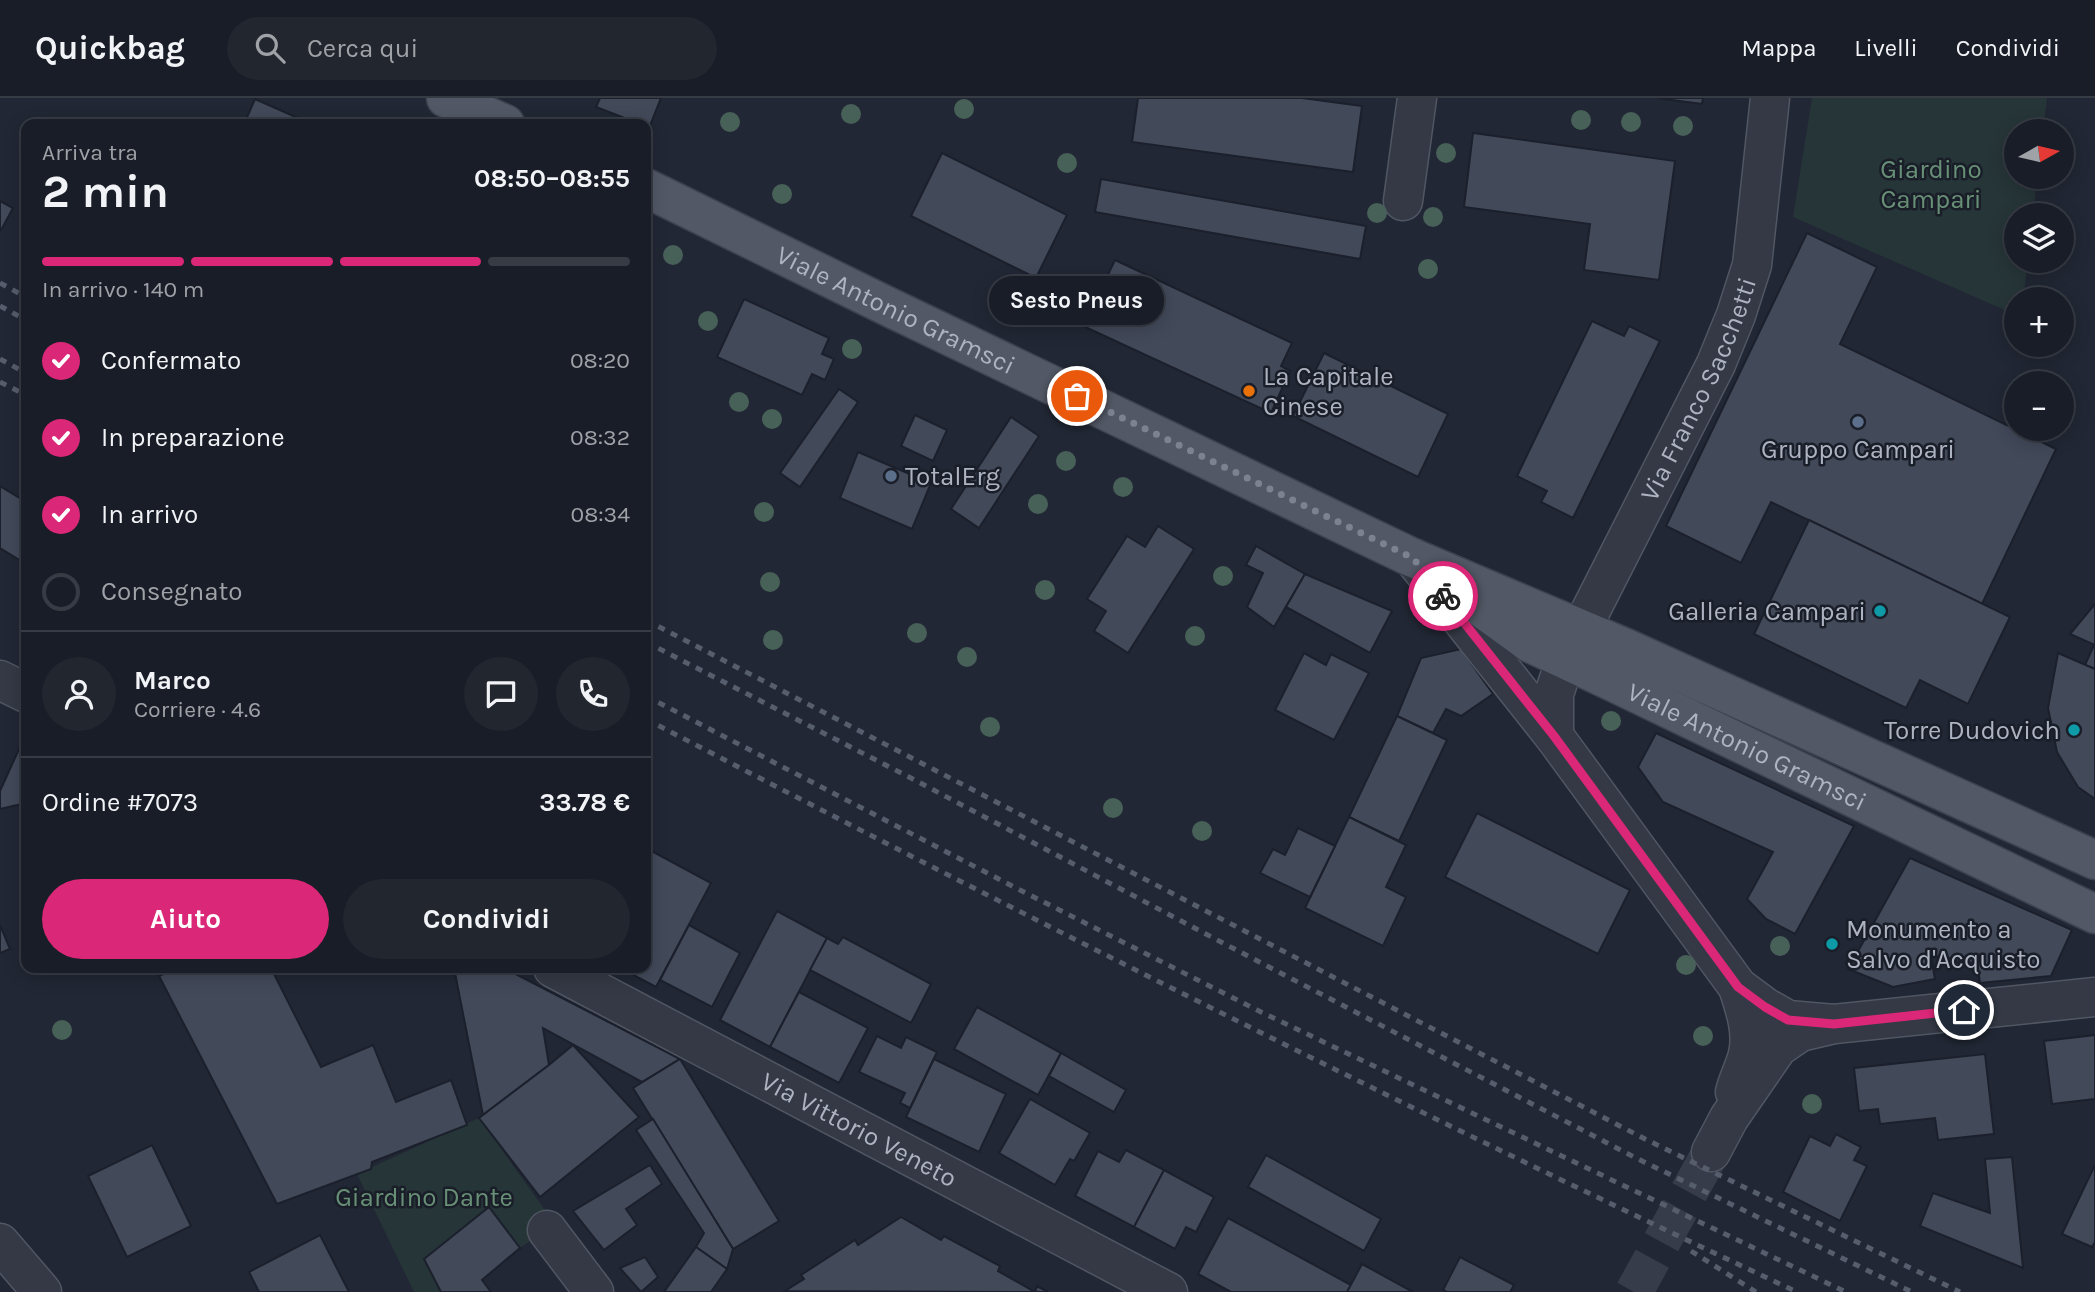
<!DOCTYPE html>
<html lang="it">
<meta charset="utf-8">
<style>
body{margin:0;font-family:Karla,sans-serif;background:#22262f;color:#f1f3f6;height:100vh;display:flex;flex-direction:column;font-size:26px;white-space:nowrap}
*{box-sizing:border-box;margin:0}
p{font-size:23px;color:#9fa2a7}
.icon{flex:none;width:38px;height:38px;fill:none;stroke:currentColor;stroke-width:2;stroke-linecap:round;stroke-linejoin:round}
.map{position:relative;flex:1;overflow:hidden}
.panel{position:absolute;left:21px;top:21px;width:630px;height:854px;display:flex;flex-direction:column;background:#191d27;border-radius:14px;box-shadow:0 4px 18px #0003,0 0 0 2px #373b44}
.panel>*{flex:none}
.needle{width:46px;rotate:82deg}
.buttons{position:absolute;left:2004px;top:21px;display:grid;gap:14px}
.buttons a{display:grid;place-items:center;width:70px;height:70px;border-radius:50%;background:#191d27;box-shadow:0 4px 18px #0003,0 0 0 2px #373b44;font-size:35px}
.pin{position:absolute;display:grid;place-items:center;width:60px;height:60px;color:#fff;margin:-30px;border:4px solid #fff;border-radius:50%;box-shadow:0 2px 7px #0007}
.courier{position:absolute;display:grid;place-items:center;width:70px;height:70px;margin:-35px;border:5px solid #db2777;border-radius:50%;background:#fff;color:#222;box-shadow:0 2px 9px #0007}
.bubble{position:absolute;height:49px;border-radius:24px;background:#191d27;box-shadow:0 4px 18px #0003,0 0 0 2px #373b44;font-size:23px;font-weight:700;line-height:49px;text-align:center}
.headline em{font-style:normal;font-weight:700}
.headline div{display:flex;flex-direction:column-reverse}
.headline{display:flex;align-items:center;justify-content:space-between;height:119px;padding:0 21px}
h1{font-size:46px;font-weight:700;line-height:52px}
.bar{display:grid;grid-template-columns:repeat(4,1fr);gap:10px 7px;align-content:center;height:84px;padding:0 21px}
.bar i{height:9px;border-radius:5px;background:#373b44}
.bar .current{background:#db2777}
.bar p{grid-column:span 4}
.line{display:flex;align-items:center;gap:18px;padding:0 21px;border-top:2px solid #373b44}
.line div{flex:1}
.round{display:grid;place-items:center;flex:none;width:74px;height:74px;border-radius:37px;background:#22262f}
ol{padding:0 21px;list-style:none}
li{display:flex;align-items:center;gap:21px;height:77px}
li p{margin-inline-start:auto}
li .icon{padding:7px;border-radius:50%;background:#db2777;color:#fff;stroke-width:4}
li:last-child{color:#9fa2a7}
li i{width:38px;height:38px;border:4px solid #373b44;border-radius:50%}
.button{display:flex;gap:14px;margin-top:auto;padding:14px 21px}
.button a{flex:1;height:80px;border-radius:42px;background:#db2777;color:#fff;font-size:28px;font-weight:700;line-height:80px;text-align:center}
.button a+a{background:#22262f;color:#f1f3f6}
header{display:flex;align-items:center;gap:42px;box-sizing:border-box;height:98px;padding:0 35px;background:#191d27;border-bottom:2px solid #373b44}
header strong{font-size:33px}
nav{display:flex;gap:38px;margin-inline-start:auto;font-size:24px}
.search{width:490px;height:63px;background:#22262f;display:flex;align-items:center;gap:18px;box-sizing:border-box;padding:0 24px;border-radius:38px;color:#9fa2a7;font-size:26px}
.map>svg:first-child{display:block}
.green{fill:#263538}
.building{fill:#424959;stroke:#1b202c;stroke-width:2}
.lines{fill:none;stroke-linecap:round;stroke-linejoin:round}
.minor-tunnel{stroke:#363c49;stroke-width:38;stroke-dasharray:38 19;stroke-linecap:butt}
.minor-casing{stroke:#515663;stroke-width:41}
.major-casing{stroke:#3d424f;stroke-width:41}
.minor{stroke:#343945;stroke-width:38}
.major{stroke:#525865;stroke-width:38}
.rail{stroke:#565d6c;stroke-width:5;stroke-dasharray:7 7;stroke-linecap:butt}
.tree{fill:#486158}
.done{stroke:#7d8290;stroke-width:7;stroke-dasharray:0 12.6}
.route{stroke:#db2777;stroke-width:9}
.food-dot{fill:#e8710a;stroke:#1a1e29;stroke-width:2.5}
.service-dot{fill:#5c6f8a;stroke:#1a1e29;stroke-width:2.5}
.culture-dot{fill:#0f9aa8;stroke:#1a1e29;stroke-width:2.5}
.labels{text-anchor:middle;stroke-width:5;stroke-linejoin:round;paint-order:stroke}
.park-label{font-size:26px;fill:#689076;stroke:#1a1e29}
.street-label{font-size:26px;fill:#aeb3c2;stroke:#1a1e29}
.poi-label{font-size:26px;fill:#aeb3c2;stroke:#1a1e29;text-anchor:start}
</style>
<header>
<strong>Quickbag</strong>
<div class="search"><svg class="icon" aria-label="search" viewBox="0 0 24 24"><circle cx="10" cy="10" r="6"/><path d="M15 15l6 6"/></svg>Cerca qui</div>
<nav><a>Mappa</a><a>Livelli</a><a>Condividi</a></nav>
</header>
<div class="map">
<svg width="2095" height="1194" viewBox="0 0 2095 1194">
<rect width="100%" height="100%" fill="#212734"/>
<g class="green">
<path d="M1812 0H2047L2043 33H2016V79H2037L2033 117H2016V163H2028L2023 201H2016V217L1793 119Z"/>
<path d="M479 1020 555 1126 520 1150 488 1109 424 1161 441 1194H414L357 1076Z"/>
</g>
<g class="building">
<path d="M600 0H661L649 30 646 28V26H640L596 9Z"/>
<path d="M1138 0H1302L1362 8 1353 74 1132 44Z"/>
<path d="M1657 0H1703L1702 6Z"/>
<path d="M255 1 307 24 306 26H244Z"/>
<path d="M1473 35 1675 63 1659 182 1584 172 1590 126 1464 109Z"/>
<path d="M942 55 1067 117 1036 180 911 118Z"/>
<path d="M1101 81 1366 128 1360 161 1095 114Z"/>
<path d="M0 103 13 110 0 134Z"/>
<path d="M1807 135 1877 169 1840 246 2056 351 1982 506 1771 404 1741 465 1666 428Z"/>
<path d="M1115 162 1292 245 1281 268 1290 273 1271 315 1070 222 1087 187 1100 193Z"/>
<path d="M744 201 829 240 822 256 834 261 825 282 812 276 802 297 717 259Z"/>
<path d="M1592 223 1624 238 1629 228 1660 243 1573 420 1541 404 1547 393 1517 378Z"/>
<path d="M1324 255 1448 316 1418 379 1293 318Z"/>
<path d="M839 291 858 304 800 389 780 375Z"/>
<path d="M915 317 947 332 933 363 901 348Z"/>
<path d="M1011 319 1039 338 979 430 951 411Z"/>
<path d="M858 354 931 385 912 431 840 400Z"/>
<path d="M0 388 26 404V466L0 450Z"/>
<path d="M1809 422 2010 519 1968 606 1920 582 1906 610 1754 536Z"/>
<path d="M1158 428 1194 451 1128 555 1094 533 1106 513 1087 501 1127 438 1145 449Z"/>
<path d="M1256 448 1305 476 1274 529 1247 509 1263 475 1246 467Z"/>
<path d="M1305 476 1392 513 1370 555 1286 509Z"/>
<path d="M2095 506V547L2070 536Z"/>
<path d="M2094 547H2095V571L2085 567Z"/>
<path d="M1461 551 1493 596 1461 618 1446 611 1433 635 1397 618 1421 560Z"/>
<path d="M1304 555 1326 567 1331 556 1369 575 1334 642 1275 612Z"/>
<path d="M2058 555 2095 571V701L2078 689 2057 654 2048 610Z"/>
<path d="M1397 618 1447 642 1399 743 1349 719Z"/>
<path d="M1656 635 1854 728 1795 836 1766 821 1747 801 1773 754 1663 704 1638 669Z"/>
<path d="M20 649 26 652V705L0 711V693Z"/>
<path d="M1477 715 1630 792 1598 856 1445 779Z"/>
<path d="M1349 719 1406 747 1386 789 1406 799 1383 848 1305 810Z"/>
<path d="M1298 730 1335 748 1310 799 1260 775 1273 751 1285 757Z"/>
<path d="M646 750 711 785 656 889 620 870H646V805L649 800 646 799Z"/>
<path d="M1910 760 2072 832 2051 878 1980 885 1977 864 1962 865 1944 858 1931 859 1935 881 1893 889 1848 871Z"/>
<path d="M777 813 827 840 770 949 720 922Z"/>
<path d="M0 827 10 851 0 855Z"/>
<path d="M689 827 740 855 712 909 660 882Z"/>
<path d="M843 839 931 886 911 925 810 872 827 840 838 846Z"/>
<path d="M177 870H271L321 969 373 947 396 1004 451 982 467 1027 372 1064 371 1071 277 1106 159 878Z"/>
<path d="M454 870H504L680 961 642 984 543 930 549 967 483 1017Z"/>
<path d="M799 894 868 930 839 985 770 949Z"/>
<path d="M977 909 1061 955 1038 997 954 951Z"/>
<path d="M2095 937V1001L2052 1006 2044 943Z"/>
<path d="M877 938 901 950 906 939 937 954 910 1010 900 1005 905 995 859 974Z"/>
<path d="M573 947 639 1019 540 1099 479 1020 549 967Z"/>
<path d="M1061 955 1126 992 1114 1014 1049 978Z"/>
<path d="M1985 956 1994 1036 1938 1042 1935 1020 1880 1026 1878 1011 1859 1013 1854 970Z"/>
<path d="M680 961 779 1123 733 1151 633 990Z"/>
<path d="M934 961 1006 996 979 1054 906 1019Z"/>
<path d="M1030 1001 1090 1035 1074 1063 1070 1061 1055 1087 999 1055Z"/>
<path d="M653 1021 733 1151 727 1171 696 1149 704 1135 636 1032Z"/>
<path d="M1836 1036 1861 1049 1854 1062 1867 1068 1840 1123 1783 1094 1810 1038 1830 1048Z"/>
<path d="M152 1047 191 1128 127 1159 88 1078Z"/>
<path d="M1126 1052 1164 1072 1134 1129 1075 1098 1098 1053 1119 1064Z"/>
<path d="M1266 1057 1381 1121 1364 1153 1248 1089Z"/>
<path d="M2012 1059 2023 1170 1920 1128 1933 1095 1990 1115 1985 1061Z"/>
<path d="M650 1067 662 1086 626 1111 637 1127 604 1152 573 1113Z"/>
<path d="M2095 1067V1144L2092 1149 2062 1136Z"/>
<path d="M1164 1072 1214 1099 1196 1134 1186 1129 1175 1151 1134 1129Z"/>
<path d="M489 1109 520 1150 482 1182 491 1194H441L424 1161Z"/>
<path d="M901 1119 941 1142 944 1138 1000 1168 998 1173 1035 1194 1037 1188 1048 1194 785 1193 804 1181 801 1177 855 1142 858 1147Z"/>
<path d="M1228 1120 1351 1187 1347 1194H1231L1198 1176Z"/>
<path d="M320 1137 349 1194H259L249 1174Z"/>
<path d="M696 1149 727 1171 711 1194H664Z"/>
<path d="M645 1159 658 1179 641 1194 620 1170Z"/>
<path d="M1460 1159 1514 1187 1510 1194H1447L1443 1192Z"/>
<path d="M1362 1166 1413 1194H1347Z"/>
</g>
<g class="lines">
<path class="minor-tunnel" d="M1634 1194 1711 1054"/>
<defs>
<g id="minor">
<path d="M1403 103 1417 0"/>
<path d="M1413 460 1554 638 1738 889 1765 909 1788 922 1834 926"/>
<path d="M0 582 26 595"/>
<path id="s1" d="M1554 638V596L1565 563 1716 266 1736 217 1752 167 1770 0"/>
<path id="s2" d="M553 870 1168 1194"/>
<path d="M1735 994C1738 981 1745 969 1748 956 1753 933 1745 911 1738 889"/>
<path d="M1711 1054 1729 1020 1778 949 1800 934 1834 926 2095 899"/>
<path d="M547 1132 594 1194"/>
<path d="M0 1145 42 1194"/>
</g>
<g id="major">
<path d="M446 0 505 26"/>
<path id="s3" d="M646 90 891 210 1413 460 1628 551 2095 762"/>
<path id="s4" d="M1468 500 1530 545 1611 583 2095 816"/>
</g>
</defs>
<use href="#minor" class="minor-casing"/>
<use href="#major" class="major-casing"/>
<use href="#minor" class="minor"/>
<use href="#major" class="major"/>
<g class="rail">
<path d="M0 185 26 199"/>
<path d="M0 208 26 222"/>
<path d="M0 261 26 275"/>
<path d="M0 284 26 297"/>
<path d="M646 522 1645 1041 1960 1194"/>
<path d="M646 544 909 679 1221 844 1638 1061 1912 1194"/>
<path d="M646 598 1018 791 1261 914 1846 1194"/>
<path d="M646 621C1026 819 1409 1012 1797 1194"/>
<path d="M1691 1153 1756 1194"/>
</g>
</g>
<g class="tree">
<circle cx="964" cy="11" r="10"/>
<circle cx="851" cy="16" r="10"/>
<circle cx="1581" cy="22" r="10"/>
<circle cx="730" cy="24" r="10"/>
<circle cx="1631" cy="24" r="10"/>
<circle cx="1683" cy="28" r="10"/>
<circle cx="1446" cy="55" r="10"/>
<circle cx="1067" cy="65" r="10"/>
<circle cx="782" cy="96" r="10"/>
<circle cx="1377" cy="115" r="10"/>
<circle cx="1433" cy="119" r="10"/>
<circle cx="673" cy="157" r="10"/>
<circle cx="1428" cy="171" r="10"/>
<circle cx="1054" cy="208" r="10"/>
<circle cx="708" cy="223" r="10"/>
<circle cx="852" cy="251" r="10"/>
<circle cx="739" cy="304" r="10"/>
<circle cx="772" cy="321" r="10"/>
<circle cx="1066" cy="363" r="10"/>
<circle cx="1123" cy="389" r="10"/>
<circle cx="1038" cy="406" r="10"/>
<circle cx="764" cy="414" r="10"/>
<circle cx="1223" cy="478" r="10"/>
<circle cx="770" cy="484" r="10"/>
<circle cx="1045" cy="492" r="10"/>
<circle cx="917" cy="535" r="10"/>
<circle cx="1195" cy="538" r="10"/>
<circle cx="773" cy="542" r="10"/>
<circle cx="967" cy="559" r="10"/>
<circle cx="1611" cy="623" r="10"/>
<circle cx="990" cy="629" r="10"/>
<circle cx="1113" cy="710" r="10"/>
<circle cx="1202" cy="733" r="10"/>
<circle cx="1780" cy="848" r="10"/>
<circle cx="1686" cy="867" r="10"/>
<circle cx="62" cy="932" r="10"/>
<circle cx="1703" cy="938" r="10"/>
<circle cx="1812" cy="1006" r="10"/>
</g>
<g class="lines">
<path class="done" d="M1077 298 1413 460 1443 498"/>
<path class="route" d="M1443 498 1554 638 1738 889 1765 909 1788 922 1834 926 1964 912"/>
</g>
<circle class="food-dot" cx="1249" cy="293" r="7"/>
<g class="service-dot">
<circle cx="1858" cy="324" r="7"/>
<circle cx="891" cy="378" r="7"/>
</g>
<g class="culture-dot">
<circle cx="1880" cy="513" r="7"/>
<circle cx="2074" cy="632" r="7"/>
<circle cx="1832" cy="846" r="7"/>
</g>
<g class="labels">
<g class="park-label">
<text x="1931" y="80">Giardino<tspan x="1931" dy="30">Campari</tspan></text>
<text x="424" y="1108">Giardino Dante</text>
</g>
<g class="street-label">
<text dy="9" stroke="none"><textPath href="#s3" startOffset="278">Viale Antonio Gramsci</textPath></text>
<text dy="9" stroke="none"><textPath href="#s1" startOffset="380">Via Franco Sacchetti</textPath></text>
<text dy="9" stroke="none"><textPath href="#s4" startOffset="317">Viale Antonio Gramsci</textPath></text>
<text dy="9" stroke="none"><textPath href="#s2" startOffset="346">Via Vittorio Veneto</textPath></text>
</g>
<g class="poi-label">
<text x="1263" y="287">La Capitale<tspan x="1263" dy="30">Cinese</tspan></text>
<text x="1858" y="360" text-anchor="middle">Gruppo Campari</text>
<text x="905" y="387">TotalErg</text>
<text x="1866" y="522" text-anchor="end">Galleria Campari</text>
<text x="2060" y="641" text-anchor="end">Torre Dudovich</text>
<text x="1846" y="840">Monumento a<tspan x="1846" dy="30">Salvo d'Acquisto</tspan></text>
</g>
</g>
</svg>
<div class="buttons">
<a><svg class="needle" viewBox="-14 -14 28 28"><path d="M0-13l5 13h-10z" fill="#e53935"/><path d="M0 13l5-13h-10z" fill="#9fa2a7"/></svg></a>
<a><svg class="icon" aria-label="layers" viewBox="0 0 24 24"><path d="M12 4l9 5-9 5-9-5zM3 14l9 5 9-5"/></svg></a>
<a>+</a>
<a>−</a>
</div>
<div class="pin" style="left:1077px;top:298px;background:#ea580c"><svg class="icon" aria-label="bag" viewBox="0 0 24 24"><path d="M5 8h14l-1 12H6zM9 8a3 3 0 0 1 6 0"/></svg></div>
<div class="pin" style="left:1964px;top:912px;background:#1f2937"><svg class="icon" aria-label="home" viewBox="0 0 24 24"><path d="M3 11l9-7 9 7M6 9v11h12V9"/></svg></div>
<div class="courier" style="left:1443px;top:498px"><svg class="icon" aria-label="bike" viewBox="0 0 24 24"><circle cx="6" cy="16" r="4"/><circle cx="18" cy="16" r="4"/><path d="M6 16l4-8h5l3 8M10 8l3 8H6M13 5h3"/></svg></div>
<div class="bubble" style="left:989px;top:178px;width:175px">Sesto Pneus</div>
<section class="panel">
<div class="headline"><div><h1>2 min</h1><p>Arriva tra</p></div><em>08:50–08:55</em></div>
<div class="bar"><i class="current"></i><i class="current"></i><i class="current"></i><i></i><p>In arrivo · 140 m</p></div>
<ol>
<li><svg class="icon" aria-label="check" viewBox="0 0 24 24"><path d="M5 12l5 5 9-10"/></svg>Confermato<p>08:20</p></li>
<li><svg class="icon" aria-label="check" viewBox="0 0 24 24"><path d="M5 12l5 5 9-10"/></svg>In preparazione<p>08:32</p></li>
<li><svg class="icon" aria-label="check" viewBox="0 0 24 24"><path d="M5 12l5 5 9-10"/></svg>In arrivo<p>08:34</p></li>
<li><i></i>Consegnato</li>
</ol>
<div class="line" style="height:126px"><a class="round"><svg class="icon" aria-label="person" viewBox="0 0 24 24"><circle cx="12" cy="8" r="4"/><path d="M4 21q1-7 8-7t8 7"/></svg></a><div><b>Marco</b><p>Corriere · 4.6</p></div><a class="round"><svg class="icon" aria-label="chat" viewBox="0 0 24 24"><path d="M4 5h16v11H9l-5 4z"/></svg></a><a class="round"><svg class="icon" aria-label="phone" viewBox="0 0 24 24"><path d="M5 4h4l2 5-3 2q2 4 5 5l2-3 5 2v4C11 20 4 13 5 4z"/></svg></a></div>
<div class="line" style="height:91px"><div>Ordine #7073</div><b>33.78 €</b></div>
<div class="button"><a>Aiuto</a><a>Condividi</a></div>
</section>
</div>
